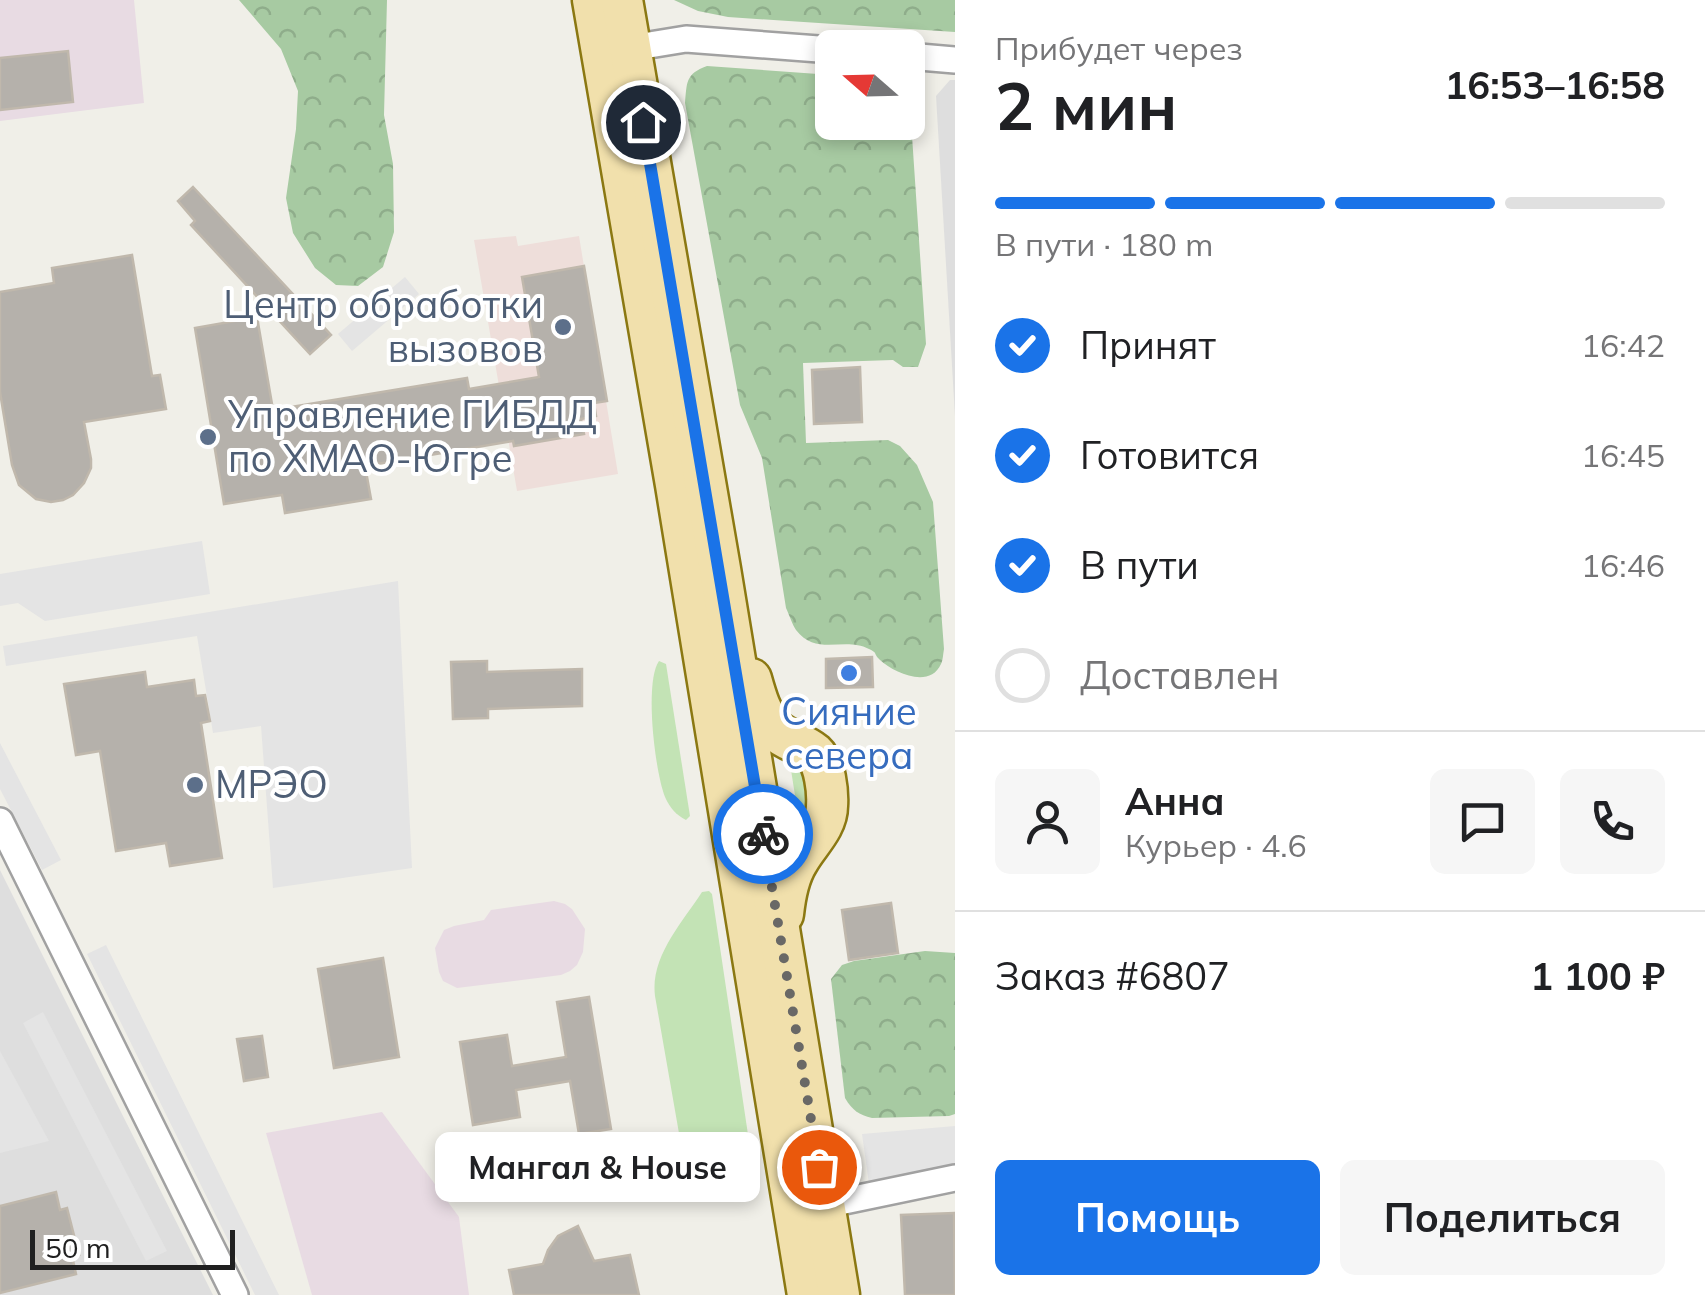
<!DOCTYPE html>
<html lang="ru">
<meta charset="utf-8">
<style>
body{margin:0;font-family:Mulish,sans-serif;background:#f6f6f6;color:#202124;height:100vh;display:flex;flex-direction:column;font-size:38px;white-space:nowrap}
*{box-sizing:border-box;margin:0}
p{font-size:32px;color:#757577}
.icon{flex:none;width:55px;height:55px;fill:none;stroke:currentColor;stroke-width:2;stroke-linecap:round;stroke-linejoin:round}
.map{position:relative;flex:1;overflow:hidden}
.side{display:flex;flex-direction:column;background:#fff;width:750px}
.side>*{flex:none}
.needle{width:65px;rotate:290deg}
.buttons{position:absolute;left:815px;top:30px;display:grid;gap:20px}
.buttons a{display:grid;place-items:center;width:110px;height:110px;border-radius:15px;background:#fff;box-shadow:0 5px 15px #0003;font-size:50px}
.scale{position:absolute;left:30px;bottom:25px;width:205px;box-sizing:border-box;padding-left:10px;border:5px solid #202020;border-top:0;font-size:28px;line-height:35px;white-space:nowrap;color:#202020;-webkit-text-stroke:8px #fff;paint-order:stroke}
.pin{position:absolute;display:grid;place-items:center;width:85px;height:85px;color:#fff;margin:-42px;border:5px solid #fff;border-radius:50%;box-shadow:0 2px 10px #0007}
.courier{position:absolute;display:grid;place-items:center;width:100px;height:100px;margin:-50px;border:8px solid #1a73e8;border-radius:50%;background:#fff;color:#222;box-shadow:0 2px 12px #0007}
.bubble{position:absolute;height:70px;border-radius:15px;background:#fff;box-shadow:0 5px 15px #0003;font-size:32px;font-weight:700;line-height:70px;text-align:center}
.headline em{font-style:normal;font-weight:700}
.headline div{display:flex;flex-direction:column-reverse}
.headline{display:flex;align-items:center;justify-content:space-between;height:170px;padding:0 40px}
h1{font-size:65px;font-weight:700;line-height:75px}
.bar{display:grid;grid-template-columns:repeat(4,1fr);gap:15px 10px;align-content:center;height:120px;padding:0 40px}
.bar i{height:12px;border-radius:8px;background:#e0e0e0}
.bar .current{background:#1a73e8}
.bar p{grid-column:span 4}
.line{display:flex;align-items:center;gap:25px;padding:0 40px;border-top:2px solid #e0e0e0}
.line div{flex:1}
.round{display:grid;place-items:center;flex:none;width:105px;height:105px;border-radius:15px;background:#f6f6f6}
ol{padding:0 40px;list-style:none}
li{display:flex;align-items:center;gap:30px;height:110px}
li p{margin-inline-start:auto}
li .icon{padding:10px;border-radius:50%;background:#1a73e8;color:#fff;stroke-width:4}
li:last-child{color:#757577}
li i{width:55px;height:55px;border:5px solid #e0e0e0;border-radius:50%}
.button{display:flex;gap:20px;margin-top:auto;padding:20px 40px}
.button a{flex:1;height:115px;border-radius:15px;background:#1a73e8;color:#fff;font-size:40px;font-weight:700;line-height:115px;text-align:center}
.button a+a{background:#f6f6f6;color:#202124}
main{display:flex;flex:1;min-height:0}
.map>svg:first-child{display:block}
.residential{fill:#dedede}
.commercial{fill:#eededa}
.industrial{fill:#e8dbe3}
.grass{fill:#c3e3b5}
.forest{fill:url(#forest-crowns)}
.parking{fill:#e4e4e4}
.building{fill:#b5b1ab;stroke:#c0b8ac;stroke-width:2.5}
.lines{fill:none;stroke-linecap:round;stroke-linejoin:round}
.street-casing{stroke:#a1a1a1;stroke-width:30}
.primary-casing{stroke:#8b7812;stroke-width:45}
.street{stroke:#fff;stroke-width:25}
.primary{stroke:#f1e0ac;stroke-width:40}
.done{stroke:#696866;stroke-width:10;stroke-dasharray:0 18}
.route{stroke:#1a73e8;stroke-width:12}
.service-dot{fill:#5c6f8a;stroke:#fff;stroke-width:4}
.shop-dot{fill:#3f7fe0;stroke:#fff;stroke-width:4}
.labels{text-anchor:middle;stroke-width:8;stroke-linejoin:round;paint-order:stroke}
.service-label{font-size:38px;fill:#4e5e75;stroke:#fff;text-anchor:start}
.shop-label{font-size:38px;fill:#366cbe;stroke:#fff}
</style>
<main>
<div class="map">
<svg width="955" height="1295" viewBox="0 0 955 1295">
<defs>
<pattern id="forest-crowns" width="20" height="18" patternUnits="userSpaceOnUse" patternTransform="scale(2.5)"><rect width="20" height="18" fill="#a7caa2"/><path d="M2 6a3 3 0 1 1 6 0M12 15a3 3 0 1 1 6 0" fill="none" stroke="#8fad8b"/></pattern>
</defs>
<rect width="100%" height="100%" fill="#f0efe8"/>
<g class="residential">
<path d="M950 80H955V416L936 96Z"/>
<path d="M0 870 127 1124 213 1295H0Z"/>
</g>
<path class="commercial" d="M516 236 518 246 579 236 618 474 517 491 474 240Z"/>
<g class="industrial">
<path d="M0 0H134L144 103 0 121Z"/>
<path d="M554 901 565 904 572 909 585 929 583 952 577 965 570 971 561 975 457 988 443 981 439 972 435 948 444 930 454 926 484 920 491 910Z"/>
<path d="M382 1112 459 1217 469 1295H312L266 1133Z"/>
</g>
<g class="grass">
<path d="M659 661 666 664 690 816 686 820C676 815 670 808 665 797 655 772 644 682 659 661Z"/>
<path d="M794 761H813L806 817 797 808 791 770Z"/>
<path d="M709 891 712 894 756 1188 755 1193 744 1194 739 1192 695 1160 680 1139 655 996C650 957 682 923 702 892Z"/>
</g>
<g class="forest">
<path d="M239 0H387L384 115 393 164 394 232 383 267 358 286 336 285 315 268 293 233 286 198 296 129 298 91 281 49Z"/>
<path d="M674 0H955V32L728 17 698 11Z"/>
<path d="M707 66 832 75V122H908V99L910 106 926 344 918 367H903L893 360 803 363 806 443 888 440 900 446 917 465 933 502 944 649C943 654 943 660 941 664 930 689 894 673 880 660 872 652 879 654 869 649 844 636 817 657 796 630 792 624 789 614 786 608L762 458 740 405 685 103C687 83 685 74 707 66Z"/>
<path d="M925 951 955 953V1114L949 1116 872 1118C859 1115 852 1110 845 1098L831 979 842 965 854 961Z"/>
</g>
<g class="parking">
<path d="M405 277 419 294 352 351 338 334Z"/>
<path d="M202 541 210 594 45 621 18 603 0 606V574Z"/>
<path d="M398 581 412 868 273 888 261 726 213 733 197 636 6 666 3 646Z"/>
<path d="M0 743 61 860 42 870 0 789Z"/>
<path d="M106 945 279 1295H255L87 954Z"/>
<path d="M43 1012 167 1251 146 1261 23 1023Z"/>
<path d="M0 1051 49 1141 0 1153Z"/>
<path d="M955 1126V1168L869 1184 862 1134Z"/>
</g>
<g class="building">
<path d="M68 51 73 102 0 110V58Z"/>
<path d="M193 187 331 335 310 354 191 225 195 221 178 201Z"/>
<path d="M132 255 152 376 160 375 166 409 84 422 91 459V468L84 483 73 495 63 500 51 502 36 499 19 485 12 465 0 392V292L54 283 52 268Z"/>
<path d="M584 266 607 401 594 403 596 416 581 419 584 434 514 446 513 441 365 466 371 499 285 513 282 495 224 504 195 328 257 317 273 410 467 378 469 389 539 377 522 277Z"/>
<path d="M860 367 862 422 814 424 812 370Z"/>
<path d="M872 657 873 687 826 688V659Z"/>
<path d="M487 661V672L582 669V706L488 709V718L453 719 451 662Z"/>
<path d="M145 672 147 687 194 680 196 696 205 695 210 721 201 723 222 858 170 866 166 843 116 851 100 751 76 755 64 684Z"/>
<path d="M891 903 898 953 849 960 842 910Z"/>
<path d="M383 958 399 1057 334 1068 318 969Z"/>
<path d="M589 997 611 1129 579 1134 570 1081 516 1090 520 1117 473 1125 460 1042 507 1035 512 1066 566 1057 557 1002Z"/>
<path d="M262 1036 268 1077 244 1081 237 1039Z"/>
<path d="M56 1192 60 1210 67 1208 79 1255 72 1256 76 1274 0 1293V1206Z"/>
<path d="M954 1213 955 1295H905L901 1215Z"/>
<path d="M578 1226 594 1261 630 1255 639 1295H514L509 1270 543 1264 548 1250 558 1236Z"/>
</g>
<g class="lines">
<defs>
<g id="street">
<path d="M631 48 686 39 832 50"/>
<path d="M908 56 955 60"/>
<path d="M0 821 235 1295"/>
<path d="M825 1205 955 1178"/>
</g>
<g id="primary">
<path d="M593 0 676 485 808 1295"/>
<path d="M622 0 720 569 839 1295"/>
<path d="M751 679C756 697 761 715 774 729 786 741 802 743 814 753 825 763 828 792 827 806 827 827 808 843 798 861 788 877 785 895 783 914"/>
</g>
</defs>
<use href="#street" class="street-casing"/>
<use href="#primary" class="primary-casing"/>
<use href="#street" class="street"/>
<use href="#primary" class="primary"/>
</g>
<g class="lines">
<path class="done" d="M763 834 819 1167"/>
<path class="route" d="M643 122 763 834"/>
</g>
<g class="service-dot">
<circle cx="563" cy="327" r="10"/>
<circle cx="208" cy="437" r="10"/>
<circle cx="195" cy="785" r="10"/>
</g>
<circle class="shop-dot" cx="849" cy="673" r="10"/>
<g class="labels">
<g class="service-label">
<text x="543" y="318" text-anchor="end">Центр обработки<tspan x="543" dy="44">вызовов</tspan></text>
<text x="228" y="428">Управление ГИБДД<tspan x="228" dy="44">по ХМАО-Югре</tspan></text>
<text x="215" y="798">МРЭО</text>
</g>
<g class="shop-label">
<text x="849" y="725">Сияние<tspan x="849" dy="44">севера</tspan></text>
</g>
</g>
</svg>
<div class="buttons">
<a><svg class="needle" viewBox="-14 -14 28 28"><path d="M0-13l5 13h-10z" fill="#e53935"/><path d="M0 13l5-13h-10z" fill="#757577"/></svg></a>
</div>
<div class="scale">50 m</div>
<div class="pin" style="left:819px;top:1167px;background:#ea580c"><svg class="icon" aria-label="bag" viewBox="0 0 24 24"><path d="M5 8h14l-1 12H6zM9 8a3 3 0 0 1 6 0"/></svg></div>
<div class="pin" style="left:643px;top:122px;background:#1f2937"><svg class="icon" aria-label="home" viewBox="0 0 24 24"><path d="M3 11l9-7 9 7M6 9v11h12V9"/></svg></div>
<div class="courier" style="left:763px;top:834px"><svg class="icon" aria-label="bike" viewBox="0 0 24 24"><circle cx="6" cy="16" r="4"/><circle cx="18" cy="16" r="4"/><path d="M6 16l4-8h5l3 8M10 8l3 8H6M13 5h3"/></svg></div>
<div class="bubble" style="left:435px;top:1132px;width:325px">Мангал &amp; House</div>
</div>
<section class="side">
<div class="headline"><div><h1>2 мин</h1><p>Прибудет через</p></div><em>16:53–16:58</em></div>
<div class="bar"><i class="current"></i><i class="current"></i><i class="current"></i><i></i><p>В пути · 180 m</p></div>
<ol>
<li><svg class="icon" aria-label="check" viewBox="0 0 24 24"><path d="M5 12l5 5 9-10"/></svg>Принят<p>16:42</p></li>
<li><svg class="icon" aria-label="check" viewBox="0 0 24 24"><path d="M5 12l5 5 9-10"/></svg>Готовится<p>16:45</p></li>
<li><svg class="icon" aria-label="check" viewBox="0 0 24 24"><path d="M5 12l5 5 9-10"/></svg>В пути<p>16:46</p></li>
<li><i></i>Доставлен</li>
</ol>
<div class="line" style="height:180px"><a class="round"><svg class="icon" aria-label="person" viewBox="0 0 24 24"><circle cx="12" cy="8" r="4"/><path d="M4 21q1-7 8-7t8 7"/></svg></a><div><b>Анна</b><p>Курьер · 4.6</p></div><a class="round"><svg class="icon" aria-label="chat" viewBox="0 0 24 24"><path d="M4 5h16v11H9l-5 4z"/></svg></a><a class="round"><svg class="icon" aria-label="phone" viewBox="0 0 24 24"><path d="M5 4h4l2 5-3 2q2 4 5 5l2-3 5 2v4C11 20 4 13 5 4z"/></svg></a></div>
<div class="line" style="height:130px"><div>Заказ #6807</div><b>1 100 ₽</b></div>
<div class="button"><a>Помощь</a><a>Поделиться</a></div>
</section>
</main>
